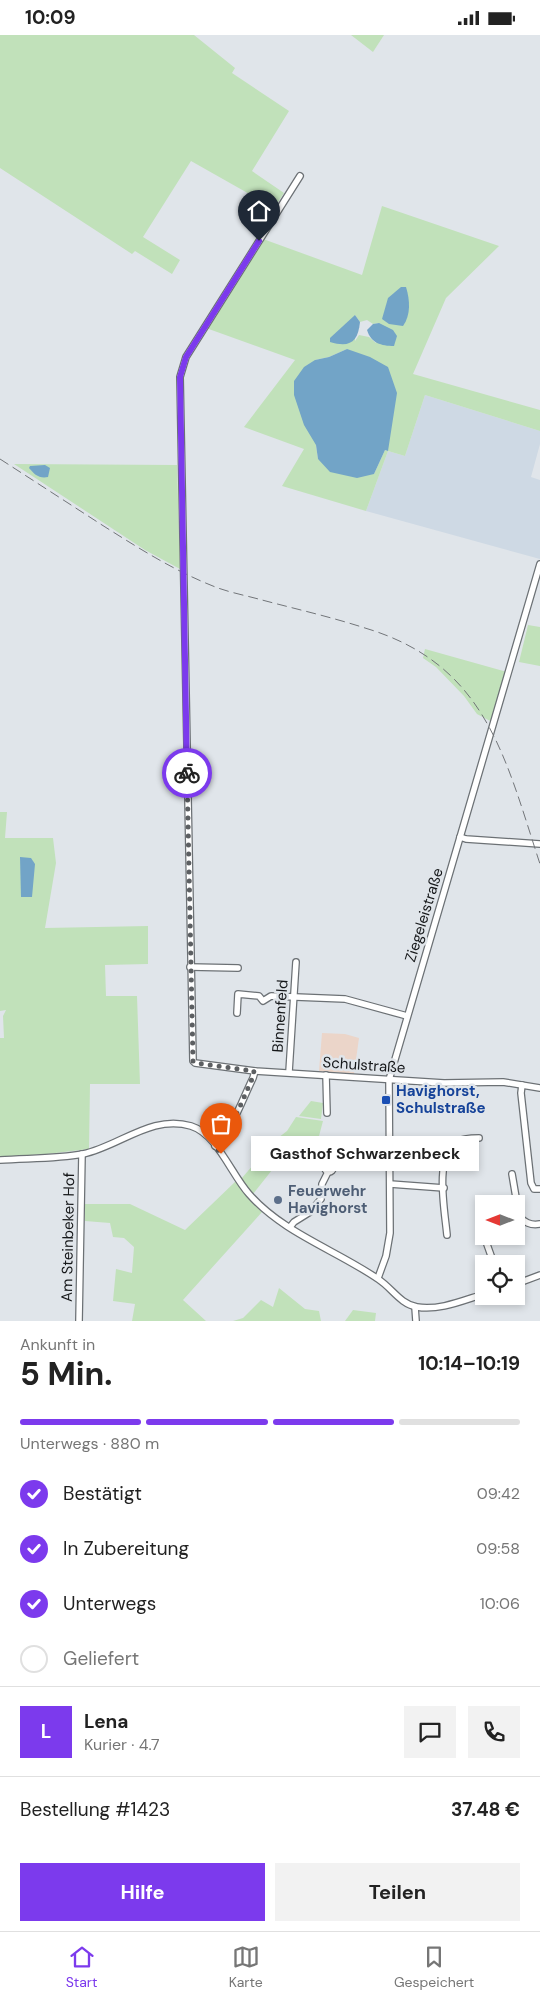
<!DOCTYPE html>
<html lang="de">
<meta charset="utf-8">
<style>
body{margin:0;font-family:"DM Sans",sans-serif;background:#f2f2f2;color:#222;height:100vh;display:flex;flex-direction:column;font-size:19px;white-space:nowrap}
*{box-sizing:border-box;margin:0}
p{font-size:16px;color:#767676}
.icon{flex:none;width:28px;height:28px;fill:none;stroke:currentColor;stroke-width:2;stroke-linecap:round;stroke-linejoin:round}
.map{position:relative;height:1286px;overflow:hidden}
.drawer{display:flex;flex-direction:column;background:#fff;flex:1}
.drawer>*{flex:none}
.needle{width:32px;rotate:270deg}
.tools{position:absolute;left:475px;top:1160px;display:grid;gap:10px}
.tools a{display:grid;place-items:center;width:50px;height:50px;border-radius:0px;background:#fff;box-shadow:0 2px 8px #0003;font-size:25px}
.pin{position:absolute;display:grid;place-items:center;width:42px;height:42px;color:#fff;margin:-51px -21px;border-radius:50% 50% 50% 0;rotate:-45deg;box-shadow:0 0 5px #0007}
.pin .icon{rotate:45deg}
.courier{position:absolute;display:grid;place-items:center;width:50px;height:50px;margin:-25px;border:4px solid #7c3aed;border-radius:50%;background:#fff;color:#222;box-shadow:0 1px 6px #0007}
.bubble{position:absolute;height:35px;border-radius:0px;background:#fff;box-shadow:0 2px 8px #0003;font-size:16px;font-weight:700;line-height:35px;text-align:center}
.head em{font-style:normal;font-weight:700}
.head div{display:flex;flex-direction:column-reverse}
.head{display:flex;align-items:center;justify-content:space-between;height:85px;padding:0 20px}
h1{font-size:32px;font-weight:700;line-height:38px}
.bar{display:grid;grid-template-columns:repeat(4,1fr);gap:8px 5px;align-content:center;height:60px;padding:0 20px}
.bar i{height:6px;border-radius:4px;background:#e0e0e0}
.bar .current{background:#7c3aed}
.bar p{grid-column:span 4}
.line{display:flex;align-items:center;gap:12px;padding:0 20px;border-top:1px solid #e0e0e0}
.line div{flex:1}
.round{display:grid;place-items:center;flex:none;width:52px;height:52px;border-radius:0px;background:#f2f2f2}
ol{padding:0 20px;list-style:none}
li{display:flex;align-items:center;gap:15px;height:55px}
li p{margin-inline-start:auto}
li .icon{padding:5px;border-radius:50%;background:#7c3aed;color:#fff;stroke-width:4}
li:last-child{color:#767676}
li i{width:28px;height:28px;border:2px solid #e0e0e0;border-radius:50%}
.primary-button{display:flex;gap:10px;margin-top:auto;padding:10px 20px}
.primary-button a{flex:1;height:58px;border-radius:0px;background:#7c3aed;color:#fff;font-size:20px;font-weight:700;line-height:58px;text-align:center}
.primary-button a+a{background:#f2f2f2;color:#222}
.status{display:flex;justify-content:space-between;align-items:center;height:35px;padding:0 25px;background:#fff;direction:ltr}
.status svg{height:14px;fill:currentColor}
.menu{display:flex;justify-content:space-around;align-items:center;height:70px;border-top:1px solid #e0e0e0;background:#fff;font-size:14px;color:#767676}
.menu a{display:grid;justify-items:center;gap:2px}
.menu .current{color:#7c3aed}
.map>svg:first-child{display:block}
.commercial{fill:#ebd5c9}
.built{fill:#ced9e4}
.green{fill:#c1e1ba;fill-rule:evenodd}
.water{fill:#72a4c7}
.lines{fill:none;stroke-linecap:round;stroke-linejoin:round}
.minor-casing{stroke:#6c7175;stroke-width:8}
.minor{stroke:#fff;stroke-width:5.5}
.rail{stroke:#727579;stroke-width:1;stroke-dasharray:10 5;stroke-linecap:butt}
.done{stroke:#5c5f62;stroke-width:5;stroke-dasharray:0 9}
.route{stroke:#7c3aed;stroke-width:6}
.transit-dot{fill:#1a4fb4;stroke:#e0e5ea;stroke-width:2}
.service-dot{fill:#5c6f8a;stroke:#e0e5ea;stroke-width:2}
.labels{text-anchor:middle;stroke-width:5;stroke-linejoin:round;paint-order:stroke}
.street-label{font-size:15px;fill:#151719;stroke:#e0e5ea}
.transit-label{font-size:15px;font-weight:bold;fill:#164399;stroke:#e0e5ea;text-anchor:start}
.service-label{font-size:15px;font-weight:bold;fill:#4e5e75;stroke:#e0e5ea;text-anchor:start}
</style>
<div class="status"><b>10:09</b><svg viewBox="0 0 49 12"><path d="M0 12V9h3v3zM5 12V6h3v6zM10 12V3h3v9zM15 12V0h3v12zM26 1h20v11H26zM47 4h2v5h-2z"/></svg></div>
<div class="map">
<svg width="540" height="1286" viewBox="0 0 540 1286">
<rect width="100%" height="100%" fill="#e0e5ea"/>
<path class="commercial" d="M322 998 345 999 359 1003 354 1039 319 1036Z"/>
<path class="built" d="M425 360 540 396V409L531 442 540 445V524L366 476 388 416 405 421Z"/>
<g class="green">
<path d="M0 0H194L235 33 232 38 289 76 252 136 284 158 274 173 191 126 143 202 180 225 172 239 135 216 132 219 0 133Z"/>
<path d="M351 0H384L373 17Z"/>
<path d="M382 171 499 211 446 263 413 339 540 375V396L425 360 405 421 388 416 366 476 282 451 304 414 244 392 295 325 206 293 263 204 362 240ZM355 280 360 287 367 285 373 289 379 288 376 308 369 302 359 300 355 306ZM347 314 388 416 385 415 374 439 318 424 316 410 315 325 329 322Z"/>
<path d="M14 429 177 430 180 534 145 515Z"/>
<path d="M528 590 540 592V631L519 627Z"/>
<path d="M425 614 507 637 492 687 477 679 464 661 436 632 423 623Z"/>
<path d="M0 777H7L5 803H53L56 828 45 893 148 891V929L105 930 106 961H137L140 1049H90L89 1114 47 1119 0 1122V1003H4L3 981 6 975 0 976Z"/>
<path d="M311 1066 323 1068 321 1084 299 1081Z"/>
<path d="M296 1082 323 1086 319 1101 302 1113 290 1117 276 1130 253 1159 241 1144 274 1106 287 1096Z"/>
<path d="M236 1146 248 1162 262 1177 183 1265 206 1286H132L135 1269 113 1266 116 1234 132 1238 134 1212 124 1203 113 1202 110 1188 85 1186V1169H130L185 1195Z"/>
<path d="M279 1253 305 1274 319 1276 321 1286H233L243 1283 261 1265 273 1272Z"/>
<path d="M353 1275 376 1278 375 1286H345Z"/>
</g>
<g class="water">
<path d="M401 252H406C410 265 411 280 403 291L389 289 382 284 388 263Z"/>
<path d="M355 280 360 287C358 307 350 313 330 307V303Z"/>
<path d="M379 288 393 295 397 301 394 311C381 311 371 308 367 295L373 289Z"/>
<path d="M347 314 370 322 388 332 397 358 388 416 385 415 374 439 357 443 330 437 318 424 316 410 304 390 294 360V346L304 332 315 325 329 322Z"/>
<path d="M45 430 50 433 48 442C39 444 34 439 29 433L30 431Z"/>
<path d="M20 822 31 823 35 829 32 862H21Z"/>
</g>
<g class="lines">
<defs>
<g id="minor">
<path d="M300 141 186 322 180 342 193 1026 195 1028 255 1036 444 1048 503 1047 540 1053"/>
<path d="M460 802 466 804 540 809"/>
<path d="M190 932 238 933"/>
<path d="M237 978 238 959 259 961 263 966 271 961 345 964 407 981"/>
<path d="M289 1037 296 927"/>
<path d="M326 1040 327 1078"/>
<path d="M522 1050 521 1058 531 1148 534 1154H540"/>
<path d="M215 1111C232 1096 243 1063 253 1043L255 1036"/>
<path d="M0 1125C27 1123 56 1124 83 1119 120 1111 152 1079 191 1091 217 1099 231 1139 249 1159 283 1198 336 1215 378 1244 392 1253 400 1269 417 1272 439 1276 464 1265 484 1259"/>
<circle cx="329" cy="1133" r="4"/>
<path d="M512 1139 519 1180C523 1187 531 1191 540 1189"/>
<path d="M390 1149 444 1153"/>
<path d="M290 1192 294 1187 310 1177 321 1164 322 1149 328 1137"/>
<path d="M447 1200C445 1177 434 1122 456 1107 463 1103 472 1103 479 1103"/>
<path d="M484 1201 494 1229"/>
<path d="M378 1243 386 1221 390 1198 389 1045 540 529"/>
<path d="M516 1249 540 1240"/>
<path d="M415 1272 416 1286"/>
<path d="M79 1286 82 1119"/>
</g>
</defs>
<use href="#minor" class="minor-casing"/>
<use href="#minor" class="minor"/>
<path class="rail" d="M0 424C34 446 68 468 102 490 140 514 176 537 218 553 232 558 248 561 262 565 296 574 331 582 365 593 486 629 505 722 540 829"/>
</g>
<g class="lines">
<path class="done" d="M187 738 193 1026 196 1028 254 1036 253 1042C243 1063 232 1096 215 1111L221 1119"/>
<path class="route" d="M187 738 180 342 186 322 259 206"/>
</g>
<rect class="transit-dot" x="381" y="1060" width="10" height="10" rx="2.5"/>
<circle class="service-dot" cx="278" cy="1165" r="5"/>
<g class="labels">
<g class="street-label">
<text transform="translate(424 880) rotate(-73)" y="5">Ziegeleistraße</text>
<text transform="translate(280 981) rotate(-86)" y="5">Binnenfeld</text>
<text transform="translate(364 1030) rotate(4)" y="5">Schulstraße</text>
<text transform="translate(68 1202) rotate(-89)" y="5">Am Steinbeker Hof</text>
</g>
<g class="transit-label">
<text x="396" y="1061">Havighorst,<tspan x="396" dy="17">Schulstraße</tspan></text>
</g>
<g class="service-label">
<text x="288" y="1161">Feuerwehr<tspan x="288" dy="17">Havighorst</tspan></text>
</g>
</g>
</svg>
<div class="tools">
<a><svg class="needle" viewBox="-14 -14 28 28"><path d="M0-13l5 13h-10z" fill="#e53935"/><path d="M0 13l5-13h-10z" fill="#767676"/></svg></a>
<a><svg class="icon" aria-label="locate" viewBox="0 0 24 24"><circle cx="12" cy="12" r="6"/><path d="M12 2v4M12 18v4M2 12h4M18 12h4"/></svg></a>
</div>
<div class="pin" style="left:221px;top:1119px;background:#ea580c"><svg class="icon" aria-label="bag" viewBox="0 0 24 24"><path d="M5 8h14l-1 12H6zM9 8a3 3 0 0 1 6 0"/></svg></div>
<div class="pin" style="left:259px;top:206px;background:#1f2937"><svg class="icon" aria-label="home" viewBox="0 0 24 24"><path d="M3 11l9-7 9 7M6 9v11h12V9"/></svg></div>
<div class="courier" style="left:187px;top:738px"><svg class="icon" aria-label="bike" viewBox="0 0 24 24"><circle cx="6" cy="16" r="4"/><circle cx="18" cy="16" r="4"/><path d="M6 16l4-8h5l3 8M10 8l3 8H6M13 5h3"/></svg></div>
<div class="bubble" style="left:251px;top:1101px;width:228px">Gasthof Schwarzenbeck</div>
</div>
<section class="drawer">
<div class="head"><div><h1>5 Min.</h1><p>Ankunft in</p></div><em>10:14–10:19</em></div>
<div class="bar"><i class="current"></i><i class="current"></i><i class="current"></i><i></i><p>Unterwegs · 880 m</p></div>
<ol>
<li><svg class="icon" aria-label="check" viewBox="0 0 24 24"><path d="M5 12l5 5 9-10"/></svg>Bestätigt<p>09:42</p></li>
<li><svg class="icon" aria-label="check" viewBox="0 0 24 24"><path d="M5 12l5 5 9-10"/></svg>In Zubereitung<p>09:58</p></li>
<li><svg class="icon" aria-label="check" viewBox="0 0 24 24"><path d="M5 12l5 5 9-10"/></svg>Unterwegs<p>10:06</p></li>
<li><i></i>Geliefert</li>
</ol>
<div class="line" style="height:90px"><b class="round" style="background:#7c3aed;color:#fff">L</b><div><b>Lena</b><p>Kurier · 4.7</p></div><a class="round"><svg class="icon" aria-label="chat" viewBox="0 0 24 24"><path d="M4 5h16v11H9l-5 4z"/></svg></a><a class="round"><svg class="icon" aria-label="phone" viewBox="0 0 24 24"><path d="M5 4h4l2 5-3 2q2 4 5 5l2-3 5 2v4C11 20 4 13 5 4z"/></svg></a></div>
<div class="line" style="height:65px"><div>Bestellung #1423</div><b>37.48 €</b></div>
<div class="primary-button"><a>Hilfe</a><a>Teilen</a></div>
</section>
<nav class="menu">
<a class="current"><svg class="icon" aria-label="home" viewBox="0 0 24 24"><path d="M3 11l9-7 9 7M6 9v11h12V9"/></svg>Start</a>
<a><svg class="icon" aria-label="map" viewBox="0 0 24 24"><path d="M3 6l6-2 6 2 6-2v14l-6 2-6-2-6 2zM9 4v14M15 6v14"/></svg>Karte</a>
<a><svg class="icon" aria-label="saved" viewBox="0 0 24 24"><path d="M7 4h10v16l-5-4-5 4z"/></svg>Gespeichert</a>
</nav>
